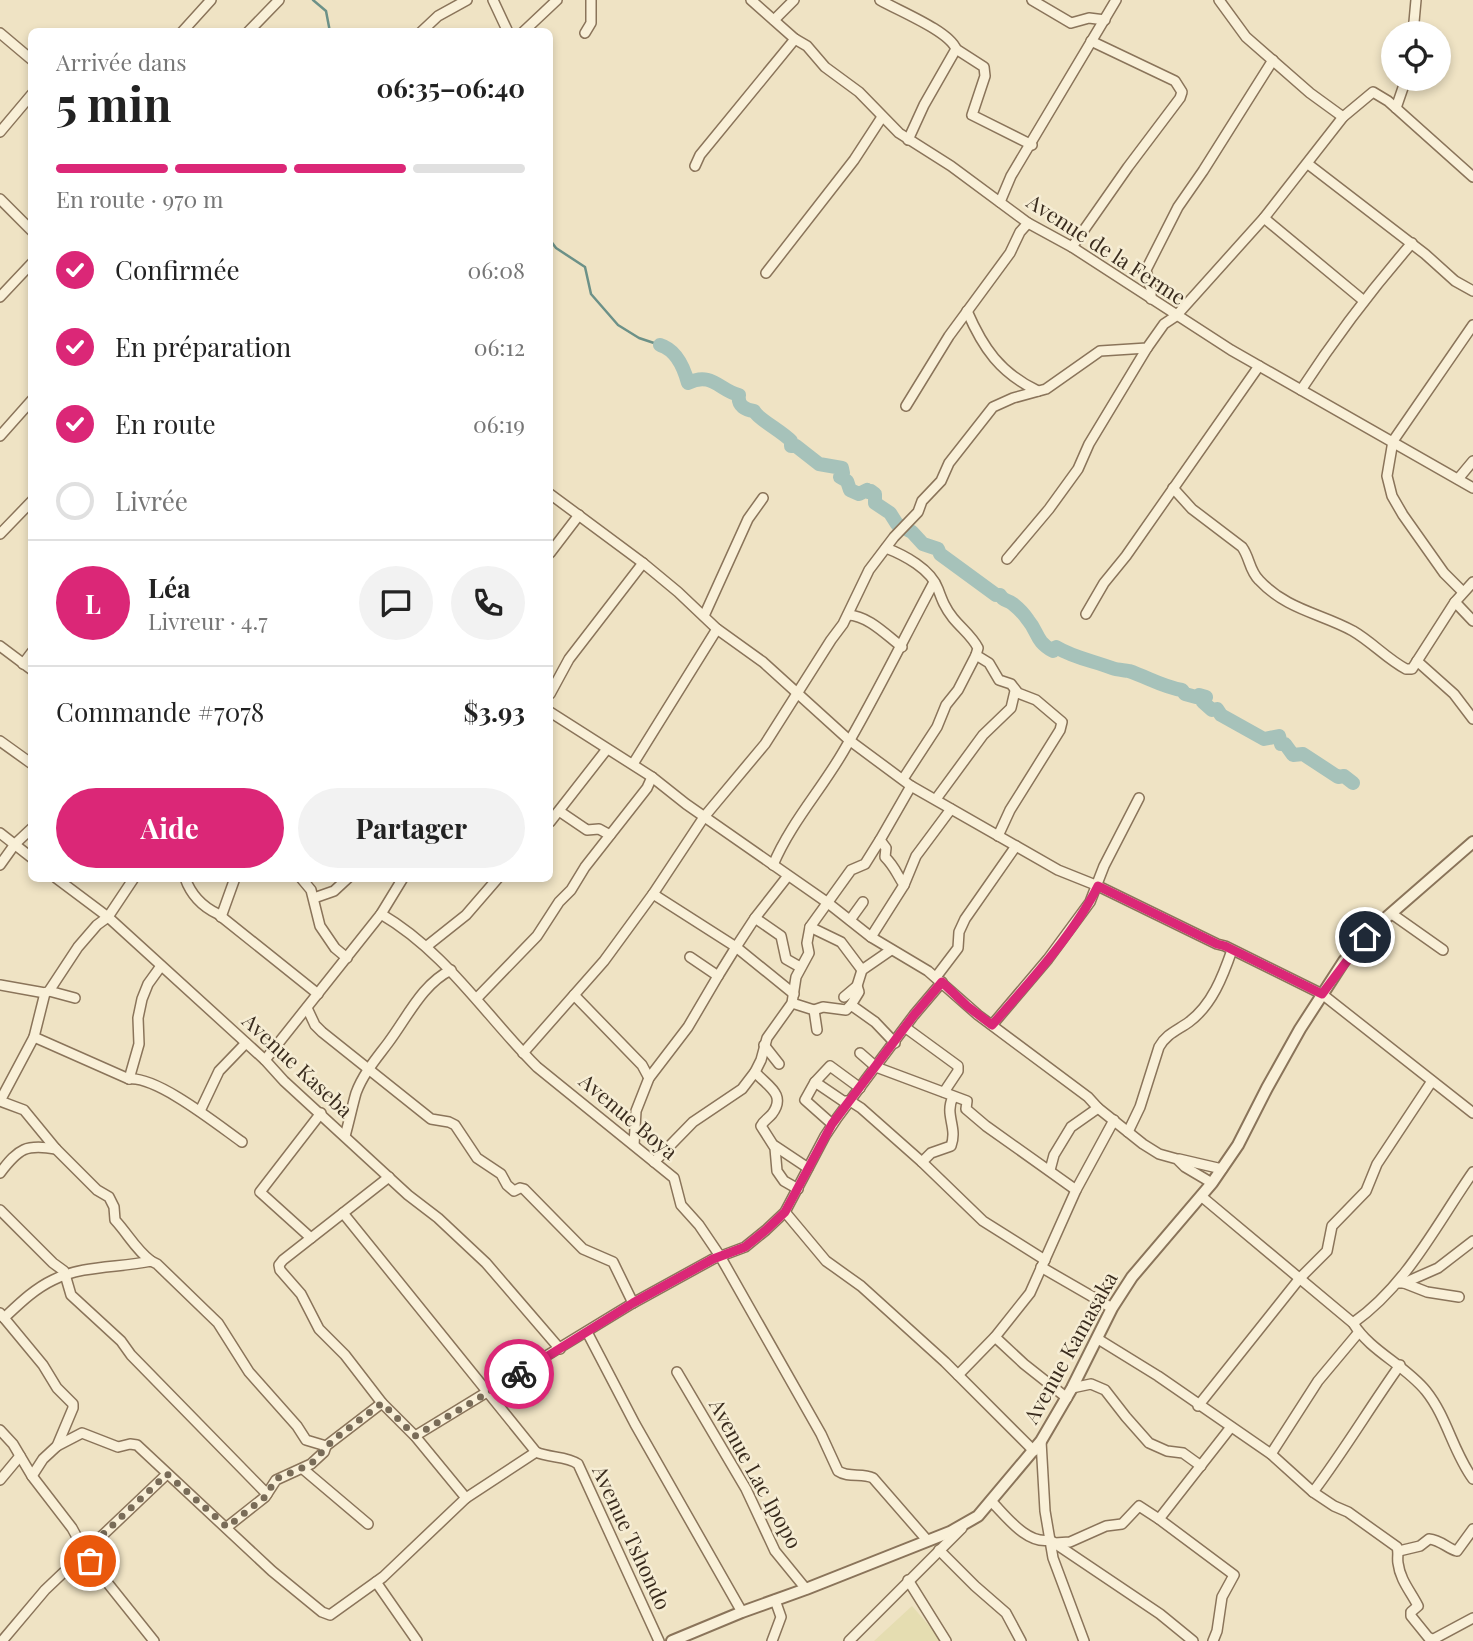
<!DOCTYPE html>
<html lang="fr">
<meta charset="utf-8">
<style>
body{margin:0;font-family:"Playfair Display",serif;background:#f2f2f2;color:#222;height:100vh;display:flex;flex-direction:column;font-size:26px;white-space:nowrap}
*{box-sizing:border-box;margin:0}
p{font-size:23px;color:#767676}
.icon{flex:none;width:38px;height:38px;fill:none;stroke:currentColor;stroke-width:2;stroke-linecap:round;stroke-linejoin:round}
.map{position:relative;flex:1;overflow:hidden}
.details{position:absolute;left:28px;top:28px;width:525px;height:854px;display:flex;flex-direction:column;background:#fff;border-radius:10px;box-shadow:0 4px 10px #0003}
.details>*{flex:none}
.tools{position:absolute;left:1381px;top:21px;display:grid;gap:14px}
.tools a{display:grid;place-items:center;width:70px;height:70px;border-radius:50%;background:#fff;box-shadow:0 4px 10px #0003;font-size:35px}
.pin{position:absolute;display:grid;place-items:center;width:60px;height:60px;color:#fff;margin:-30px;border:4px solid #fff;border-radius:50%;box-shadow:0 2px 7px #0007}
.courier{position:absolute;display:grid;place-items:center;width:70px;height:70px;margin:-35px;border:5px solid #db2777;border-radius:50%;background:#fff;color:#222;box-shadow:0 2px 9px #0007}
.summary em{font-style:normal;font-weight:700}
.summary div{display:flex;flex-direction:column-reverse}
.summary{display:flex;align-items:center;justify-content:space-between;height:119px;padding:0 28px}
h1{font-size:46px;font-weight:700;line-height:52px}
.bar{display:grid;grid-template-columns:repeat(4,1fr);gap:10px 7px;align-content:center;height:84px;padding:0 28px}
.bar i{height:9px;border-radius:5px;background:#e0e0e0}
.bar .on{background:#db2777}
.bar p{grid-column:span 4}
.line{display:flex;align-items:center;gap:18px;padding:0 28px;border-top:2px solid #e0e0e0}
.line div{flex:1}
.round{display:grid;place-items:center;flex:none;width:74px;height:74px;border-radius:37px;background:#f2f2f2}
ol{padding:0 28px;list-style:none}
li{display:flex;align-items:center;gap:21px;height:77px}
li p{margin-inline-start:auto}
li .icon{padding:7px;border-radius:50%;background:#db2777;color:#fff;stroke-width:4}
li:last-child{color:#767676}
li i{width:38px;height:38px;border:4px solid #e0e0e0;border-radius:50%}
.action{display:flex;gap:14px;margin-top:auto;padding:14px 28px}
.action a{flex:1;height:80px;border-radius:42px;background:#db2777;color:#fff;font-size:28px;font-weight:700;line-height:80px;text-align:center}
.action a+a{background:#f2f2f2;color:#222}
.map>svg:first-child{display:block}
.farmland{fill:#e5ddb1}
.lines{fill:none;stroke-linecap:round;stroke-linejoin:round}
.stream{stroke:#6c9188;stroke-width:2.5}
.river{stroke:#a6c2ba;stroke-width:14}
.minor-casing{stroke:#8a745a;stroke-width:12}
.tertiary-casing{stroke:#8a745a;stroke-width:14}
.minor{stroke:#f9f0d8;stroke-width:9}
.tertiary{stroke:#f9f0d8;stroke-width:10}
.done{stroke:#796c58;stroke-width:7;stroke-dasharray:0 12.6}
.route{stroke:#db2777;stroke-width:9}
.labels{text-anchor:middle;stroke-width:5;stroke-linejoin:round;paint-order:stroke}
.street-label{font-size:21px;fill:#3a2c1e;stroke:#f6edd4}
</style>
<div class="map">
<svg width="1473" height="1641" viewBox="0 0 1473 1641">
<rect width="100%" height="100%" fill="#efe3c4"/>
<path class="farmland" d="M912 1606 939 1637V1641H874Z"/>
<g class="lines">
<g class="stream">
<path d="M313 0 326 11 330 32"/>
<path d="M550 240 556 248 585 267 591 294 618 325 639 338 660 345"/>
</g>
<path class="river" d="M660 345C677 350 684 368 688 383 712 371 720 391 739 395 737 406 746 410 754 411 758 419 783 432 791 441V446H796L819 464 842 468 843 473 840 477 847 481 850 490 859 494 867 490 869 492 871 491 875 494V503L890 513 897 524 912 532 923 544 938 549 940 554 996 595H1000C1004 602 1007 599 1013 604 1018 608 1024 614 1028 620 1039 633 1035 641 1053 651L1056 647C1074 658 1094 661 1112 668 1117 670 1124 670 1129 671 1147 677 1163 687 1182 690L1185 694 1196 697 1199 695 1206 697 1203 702 1212 710 1217 709 1221 715 1264 739 1279 736 1281 744H1285L1293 755 1303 754 1338 777 1344 776 1353 783"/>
<defs>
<g id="minor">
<path d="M493 0 508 32"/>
<path d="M751 0 795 39 807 46 825 67 859 92 899 133 951 166 1028 223 1072 247 1231 350 1473 488"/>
<path d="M880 0C899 11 949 31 956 49L924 105 908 140"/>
<path d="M1032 0 1071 23 1089 18 1105 20"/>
<path d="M1219 0 1246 37 1310 93 1343 117"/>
<path d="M774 20 794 0"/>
<path d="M182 32 211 0"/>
<path d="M248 32 279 0"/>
<path d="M421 32 438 16 467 0"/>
<path d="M523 32 557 0"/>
<path d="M0 33 32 60"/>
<path d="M585 33 591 23V0"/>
<path d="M1413 33 1416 0"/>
<path d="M956 49 984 67 985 76 972 115 1032 145"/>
<path d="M1396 108 1406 79"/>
<path d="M0 132 32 94"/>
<path d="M1308 164 1425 254 1455 281 1473 291"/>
<path d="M695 166 700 155 795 39"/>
<path d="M0 199 32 231"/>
<path d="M1000 202 1011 176 1116 0"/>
<path d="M1264 218 1364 301"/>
<path d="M1072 247 1128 167 1180 98 1182 92 1175 81 1091 41"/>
<path d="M766 273 854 160 882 117"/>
<path d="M0 297 32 263"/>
<path d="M1151 299V289L1146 270 1178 207 1203 171 1273 60"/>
<path d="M967 311C983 348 1000 373 1038 391"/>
<path d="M1301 390C1335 338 1371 290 1412 243"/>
<path d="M906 406 949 336 1010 253 1020 232 1028 223"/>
<path d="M0 436 32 400"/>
<path d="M1458 479 1473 461"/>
<path d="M1173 488 1192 509 1242 547C1250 558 1249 570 1259 580 1287 610 1320 613 1353 631 1372 642 1387 659 1406 669H1412L1455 602"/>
<path d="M550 494 643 563 678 592 717 629 763 662 849 740 911 786 1058 870 1098 886 1217 944 1225 946 1322 994 1473 1113"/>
<path d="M0 534 32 501"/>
<path d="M886 548C904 555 931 569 938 589 942 600 945 608 953 618 962 629 972 636 978 648L976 655 989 663 999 680 1011 684 1018 693 1036 700 1062 722 1060 730 1010 810 998 836"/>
<path d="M550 553 579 515"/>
<path d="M1007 559 1049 509 1078 469 1089 444 1147 348"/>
<path d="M1473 582 1455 602 1473 621"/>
<path d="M1462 591 1444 573 1403 515 1392 496 1387 476 1393 441 1473 325"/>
<path d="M1086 614 1104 583 1126 556 1259 366"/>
<path d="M848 615C869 616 886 635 902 647"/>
<path d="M704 616 748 519 763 498"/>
<path d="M0 646 32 670"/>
<path d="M1417 661 1454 694 1473 719"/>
<path d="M23 664 32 652"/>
<path d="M550 694 569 659 643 563"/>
<path d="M550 712 652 777 686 804 828 903 871 937 928 971 978 1015 1088 1097 1098 1108 1143 1144 1159 1154 1177 1159 1185 1167 1212 1183"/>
<path d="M0 741 32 764"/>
<path d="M633 764 717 629"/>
<path d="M903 779 937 727 946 705 958 690 976 655"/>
<path d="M936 799 983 735 1011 708 1015 691"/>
<path d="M559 811 587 830 599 829 610 835"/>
<path d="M550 822 607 749"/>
<path d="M0 833 32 858"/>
<path d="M0 865 15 844 32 828"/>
<path d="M773 865C790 824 821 790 843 752 876 696 904 638 934 582"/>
<path d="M56 878 108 917 265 1060 284 1081 408 1195 438 1218 486 1263 560 1349"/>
<path d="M185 878C191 895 203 907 218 914L318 994"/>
<path d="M301 878 311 890 320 926 335 948 347 958"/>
<path d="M904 885 916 856 951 809"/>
<path d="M653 894 736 947 718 976"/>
<path d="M314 898 334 891 348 878"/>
<path d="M381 914C446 952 485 1015 537 1067L674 1178 681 1205 699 1225 720 1256 821 1434 838 1471C848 1478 862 1473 873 1478L927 1540"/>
<path d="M1392 914 1443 950"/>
<path d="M221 917 235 878"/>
<path d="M755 918 787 877"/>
<path d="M850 920 863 902"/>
<path d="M810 927 841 942 862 970"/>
<path d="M871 937 904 885C896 873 895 867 885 857L886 848 880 840 911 786"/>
<path d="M427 946 466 915 498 878"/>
<path d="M936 977 958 948 959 932 965 919 1016 846"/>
<path d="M0 985 45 993 49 991 78 947 97 925 108 917 134 878"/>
<path d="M857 986 862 970 891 950"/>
<path d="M49 991 75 998"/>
<path d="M45 993 34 1037 0 1101 24 1110 56 1149 97 1190 109 1197 114 1207 115 1220C128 1234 136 1250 151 1261"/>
<path d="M794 994 736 947 755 918 781 936 786 959 800 967"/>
<path d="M574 995 642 1065 649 1078"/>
<path d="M844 997 857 986 859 992 851 1005"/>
<path d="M477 998 537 936 559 902 571 890 585 867 647 788 652 777"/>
<path d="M792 1003 814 1010 817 1030"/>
<path d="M307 1008 315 1025 322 1032 431 1119 449 1122 455 1125 477 1158 501 1174 507 1185 514 1191 520 1188 524 1189 583 1249 613 1262 633 1303"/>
<path d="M814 1010 823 1007 846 1010 851 1005 875 1022 895 1043"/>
<path d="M992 1025 1048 959 1090 902 1104 866 1139 798"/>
<path d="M906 1028 958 1066V1071L944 1092"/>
<path d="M34 1037 129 1079C157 1076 218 1125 242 1142"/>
<path d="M764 1045 779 1064"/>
<path d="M523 1053 604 961 653 894 704 817 765 744 831 640 843 624 869 570 894 537 918 512 922 501 941 481 949 463 993 407 1013 398 1046 389 1100 351 1147 348 1164 324 1176 316 1264 218 1343 117 1373 92 1388 101 1473 177"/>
<path d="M860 1053 876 1067 967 1101 966 1109 986 1126 1076 1190"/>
<path d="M265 1060 381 914 403 878"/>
<path d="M129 1079 139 1044 138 1018 142 999 148 984 161 966"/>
<path d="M815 1082 830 1066 860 1088"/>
<path d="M953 1097C944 1115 958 1127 951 1146L931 1153 922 1162 983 1221 1045 1260"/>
<path d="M200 1111 219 1071 246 1043"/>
<path d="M832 1124 805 1100 815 1082 843 1101H850L861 1108 922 1162"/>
<path d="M1128 1132 1140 1107 1159 1047C1166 1034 1178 1030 1189 1022 1212 1005 1223 976 1232 950"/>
<path d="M345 1136C349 1122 352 1107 356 1093 363 1074 376 1059 388 1043 407 1018 422 984 451 970"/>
<path d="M634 1145 636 1111 649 1078 688 1027 718 976 690 957"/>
<path d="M775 1146 808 1168"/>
<path d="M1179 1159 1222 1169"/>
<path d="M654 1162 693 1122 742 1089 755 1072"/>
<path d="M1050 1170 1054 1155 1071 1127 1098 1108"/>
<path d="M0 1173C19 1148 26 1144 56 1149"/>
<path d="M389 1177 283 1260 279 1265 280 1270 301 1294 319 1329 345 1355 382 1403 415 1436 466 1498"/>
<path d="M798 1189 784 1181 777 1171 775 1148 761 1126C764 1120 768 1119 772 1114 787 1094 767 1086 755 1072L761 1060 767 1038 792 1003 796 977 809 953 807 943 810 927 851 870 865 864 880 840"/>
<path d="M1201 1196 1353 1323C1370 1351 1405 1365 1426 1391 1447 1417 1453 1452 1473 1479"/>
<path d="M0 1210 53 1263 64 1271 71 1295 121 1341 131 1355 267 1494"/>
<path d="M785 1212 826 1261 861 1286 945 1362 1034 1451"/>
<path d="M343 1213 536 1452C549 1458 567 1456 578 1464L659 1641"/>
<path d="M311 1238 260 1192 321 1113"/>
<path d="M1041 1267 1112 1308"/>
<path d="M1398 1283H1404L1438 1268 1473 1241"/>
<path d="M1404 1283 1427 1292 1459 1297"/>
<path d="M0 1313 43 1365 57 1388 73 1404V1408L57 1446 43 1459 32 1476"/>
<path d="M4 1318C19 1304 34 1289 53 1280 83 1265 119 1268 151 1261L157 1264 218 1323 249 1372 297 1426 306 1440 326 1446 382 1403"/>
<path d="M1353 1323C1407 1285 1436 1225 1473 1172"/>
<path d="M587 1332 635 1424 742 1612"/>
<path d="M995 1337 1024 1364 1067 1398"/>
<path d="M1098 1339 1158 1376 1271 1454 1313 1492 1334 1506 1348 1512 1397 1547C1399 1553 1397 1557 1398 1563 1400 1580 1411 1592 1418 1606L1411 1612V1616L1428 1637 1435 1641"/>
<path d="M677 1372 746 1489 775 1551 806 1589"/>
<path d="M958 1375 995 1337 1030 1293 1076 1190 1114 1120"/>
<path d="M1072 1388 1091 1384 1105 1390 1126 1417 1149 1443 1167 1451 1183 1453 1201 1466"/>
<path d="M1198 1406 1300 1278 1327 1251 1332 1226 1366 1191 1377 1164 1432 1081"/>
<path d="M0 1430 13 1444 32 1476 72 1528 90 1561 154 1641"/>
<path d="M415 1436 633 1303 713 1259 745 1247 766 1230 785 1212 825 1136 837 1118 914 1015 942 982"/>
<path d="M1041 1441 1045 1511 1053 1558 1084 1641"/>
<path d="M57 1446 82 1433 118 1447 130 1444 137 1445 272 1571 322 1612 330 1615 383 1577 466 1498 536 1452"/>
<path d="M1271 1454 1318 1381 1359 1332"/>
<path d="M303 1469 368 1524"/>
<path d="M0 1480 20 1456"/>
<path d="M1313 1492C1344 1451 1370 1407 1400 1365"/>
<path d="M991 1501C1006 1516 1027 1545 1050 1540L1160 1614 1193 1641"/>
<path d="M227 1527 265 1497 276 1480 311 1464 324 1452 326 1446"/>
<path d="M1055 1543 1070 1542 1106 1526 1122 1524 1139 1506 1159 1519"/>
<path d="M939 1550 975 1586 1006 1613 1021 1641"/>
<path d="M1399 1551 1420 1546 1429 1539C1441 1540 1448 1549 1457 1551L1473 1529"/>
<path d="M908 1580 946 1641"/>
<path d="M376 1582 417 1641"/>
<path d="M2 1641 45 1590 167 1474"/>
<path d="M772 1641 781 1617 775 1600"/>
<path d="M849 1641 962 1528"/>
<path d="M1213 1641 1217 1631 1222 1597 1234 1575 1159 1519 1231 1427"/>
<path d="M1430 1641 1473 1618"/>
</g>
<path id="tertiary" d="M672 1641 742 1612 806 1589 950 1532 978 1516 1041 1441 1072 1388 1112 1308 1132 1277 1212 1183 1238 1145 1267 1088 1300 1029 1344 961 1372 930 1473 842"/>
</defs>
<use href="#minor" class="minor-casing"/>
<use href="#tertiary" class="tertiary-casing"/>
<use href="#minor" class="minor"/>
<use href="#tertiary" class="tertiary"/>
</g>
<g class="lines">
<path class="done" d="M90 1561 84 1552 167 1474 227 1527 265 1497 276 1479 311 1464 333 1440 382 1403 415 1436 519 1374"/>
<path class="route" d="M519 1374 633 1303 713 1259 745 1247 766 1230 785 1212 832 1124 914 1015 942 982 967 1006 992 1025C1028 984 1074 934 1098 886L1217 944 1225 946 1322 994 1365 937"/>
</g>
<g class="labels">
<g class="street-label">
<text transform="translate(1106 250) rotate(33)" y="7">Avenue de la Ferme</text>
<text transform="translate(297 1066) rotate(43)" y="7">Avenue Kaseba</text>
<text transform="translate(628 1117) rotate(40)" y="7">Avenue Boya</text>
<text transform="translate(1071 1348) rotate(-61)" y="7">Avenue Kamasaka</text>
<text transform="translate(755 1474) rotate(61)" y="7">Avenue Lac Ipopo</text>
<text transform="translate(631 1538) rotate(65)" y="7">Avenue Tshondo</text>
</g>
</g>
</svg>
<div class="tools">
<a><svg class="icon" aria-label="locate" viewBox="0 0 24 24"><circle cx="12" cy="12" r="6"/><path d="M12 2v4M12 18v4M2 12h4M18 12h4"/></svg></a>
</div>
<div class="pin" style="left:90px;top:1561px;background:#ea580c"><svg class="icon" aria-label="bag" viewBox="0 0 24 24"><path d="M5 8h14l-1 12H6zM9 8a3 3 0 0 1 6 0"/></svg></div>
<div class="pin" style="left:1365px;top:937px;background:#1f2937"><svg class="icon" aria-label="home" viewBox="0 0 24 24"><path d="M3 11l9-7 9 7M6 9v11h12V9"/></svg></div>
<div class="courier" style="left:519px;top:1374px"><svg class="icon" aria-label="bike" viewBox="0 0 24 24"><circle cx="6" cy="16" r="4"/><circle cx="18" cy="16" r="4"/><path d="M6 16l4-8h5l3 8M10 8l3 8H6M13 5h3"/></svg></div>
<section class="details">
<div class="summary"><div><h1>5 min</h1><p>Arrivée dans</p></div><em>06:35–06:40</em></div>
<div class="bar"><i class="on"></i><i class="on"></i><i class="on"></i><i></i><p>En route · 970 m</p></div>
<ol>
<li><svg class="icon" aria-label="check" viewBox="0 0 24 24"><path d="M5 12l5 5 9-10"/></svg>Confirmée<p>06:08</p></li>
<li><svg class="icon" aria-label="check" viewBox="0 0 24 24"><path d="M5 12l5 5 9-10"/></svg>En préparation<p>06:12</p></li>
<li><svg class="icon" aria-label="check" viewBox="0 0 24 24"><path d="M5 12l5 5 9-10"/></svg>En route<p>06:19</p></li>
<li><i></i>Livrée</li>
</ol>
<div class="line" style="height:126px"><b class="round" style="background:#db2777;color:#fff">L</b><div><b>Léa</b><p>Livreur · 4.7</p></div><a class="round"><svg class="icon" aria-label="chat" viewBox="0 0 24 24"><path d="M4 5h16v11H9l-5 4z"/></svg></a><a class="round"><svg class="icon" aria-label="phone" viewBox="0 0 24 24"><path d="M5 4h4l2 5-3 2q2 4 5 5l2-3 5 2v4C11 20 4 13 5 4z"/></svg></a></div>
<div class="line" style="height:91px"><div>Commande #7078</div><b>$3.93</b></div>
<div class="action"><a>Aide</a><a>Partager</a></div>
</section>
</div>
